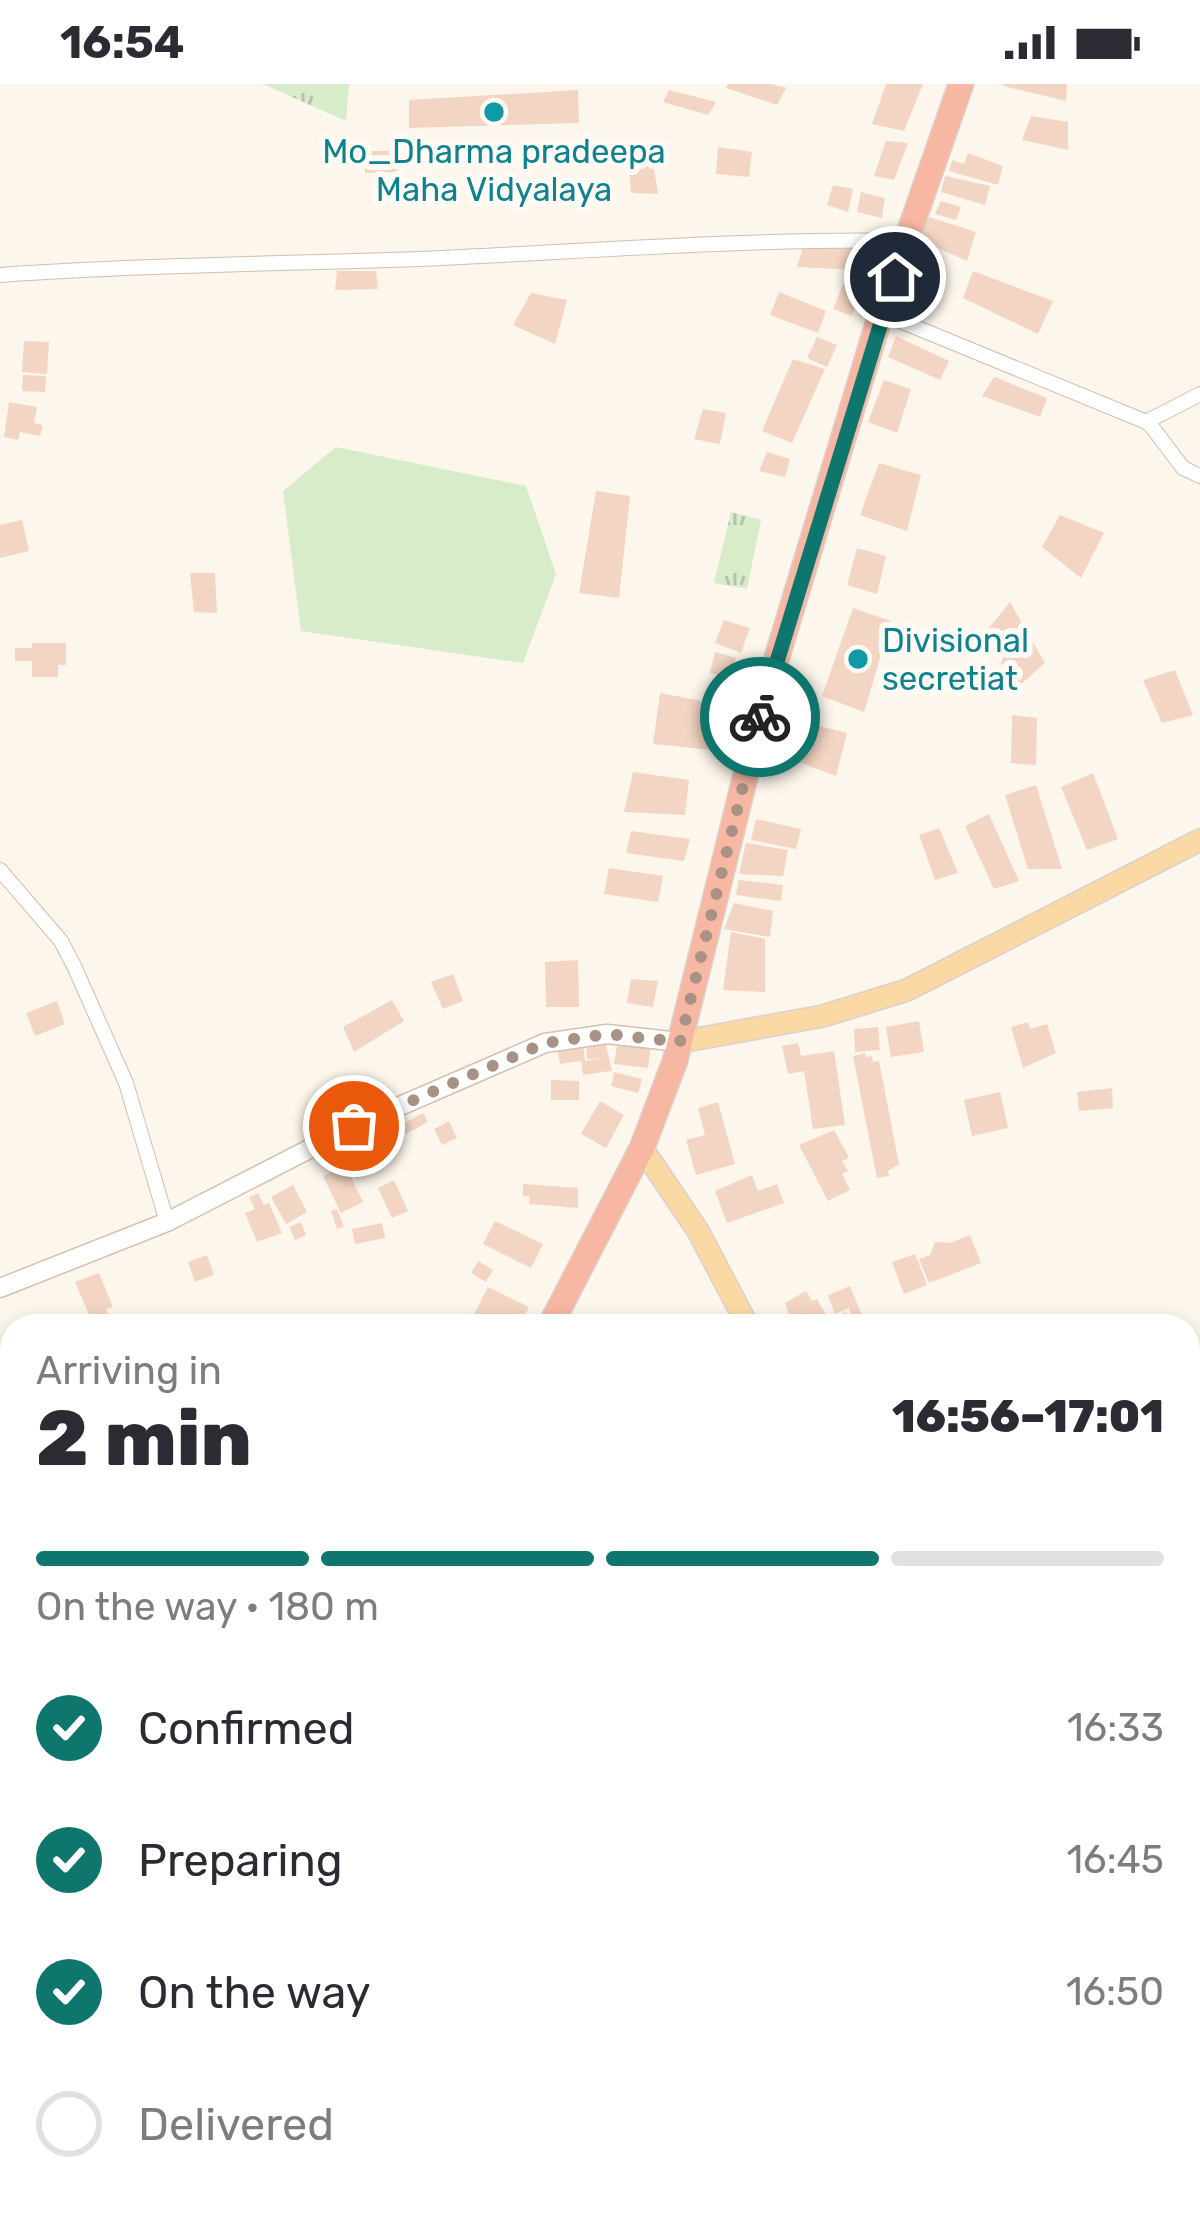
<!DOCTYPE html>
<meta charset="utf-8">
<style>
body{margin:0;font-family:Rubik,sans-serif;background:#f2f2f3;color:#2b2b33;height:100vh;display:flex;flex-direction:column;font-size:45px;white-space:nowrap}
*{box-sizing:border-box;margin:0}
p{font-size:39px;color:#7c7c81}
.icon{flex:none;width:66px;height:66px;fill:none;stroke:currentColor;stroke-width:2;stroke-linecap:round;stroke-linejoin:round}
.map{position:relative;flex:1;overflow:hidden}
.details{position:absolute;left:0px;top:1230px;width:1200px;height:903px;display:flex;flex-direction:column;background:#fff;border-radius:36px 36px 0 0;box-shadow:0 6px 18px #0003}
.details>*{flex:none}
.pin{position:absolute;display:grid;place-items:center;width:102px;height:102px;color:#fff;margin:-51px;border:6px solid #fff;border-radius:50%;box-shadow:0 3px 12px #0007}
.courier{position:absolute;display:grid;place-items:center;width:120px;height:120px;margin:-60px;border:9px solid #0f766e;border-radius:50%;background:#fff;color:#222;box-shadow:0 3px 15px #0007}
.head em{font-style:normal;font-weight:800}
.head div{display:flex;flex-direction:column-reverse}
.head{display:flex;align-items:center;justify-content:space-between;height:204px;padding:0 36px}
h1{font-size:78px;font-weight:800;line-height:90px}
.bar{display:grid;grid-template-columns:repeat(4,1fr);gap:18px 12px;align-content:center;height:144px;padding:0 36px}
.bar i{height:15px;border-radius:9px;background:#e1e1e2}
.bar .active{background:#0f766e}
.bar p{grid-column:span 4}
ol{padding:0 36px;list-style:none}
li{display:flex;align-items:center;gap:36px;height:132px}
li p{margin-inline-start:auto}
li .icon{padding:12px;border-radius:50%;background:#0f766e;color:#fff;stroke-width:4}
li:last-child{color:#7c7c81}
li i{width:66px;height:66px;border:6px solid #e1e1e2;border-radius:50%}
.status{display:flex;justify-content:space-between;align-items:center;height:84px;padding:0 60px;background:#fff;direction:ltr}
.status svg{height:33px;fill:currentColor}
.map>svg:first-child{display:block}
.green{fill:#d8ecc9}
.park{fill:url(#park-tufts)}
.building{fill:#f3d5c3}
.lines{fill:none;stroke-linecap:round;stroke-linejoin:round}
.street-casing{stroke:#d1beb0;stroke-width:16}
.secondary-casing{stroke:#d6c0b0;stroke-width:21}
.primary-casing{stroke:#dad1cd;stroke-width:24}
.highway-casing{stroke:#dad1cd;stroke-width:27}
.street{stroke:#fff;stroke-width:14}
.secondary{stroke:#fff;stroke-width:18}
.primary{stroke:#fbd9a5;stroke-width:21}
.highway{stroke:#f7b7a3;stroke-width:24}
.done{stroke:#a89285;stroke-width:12;stroke-dasharray:0 21.6}
.route{stroke:#0f766e;stroke-width:15}
.culture-dot{fill:#0f9aa8;stroke:#fffaf3;stroke-width:4.5}
.labels{text-anchor:middle;stroke-width:12;stroke-linejoin:round;paint-order:stroke}
.culture-label{font-size:33px;fill:#0d838f;stroke:#fffaf3}
</style>
<div class="status"><b>16:54</b><svg viewBox="0 0 49 12"><path d="M0 12V9h3v3zM5 12V6h3v6zM10 12V3h3v9zM15 12V0h3v12zM26 1h20v11H26zM47 4h2v5h-2z"/></svg></div>
<div class="map">
<svg width="1200" height="2131" viewBox="0 0 1200 2131">
<defs>
<pattern id="park-tufts" width="24" height="20" patternUnits="userSpaceOnUse" patternTransform="scale(3)"><rect width="24" height="20" fill="#d8ecc9"/><path d="M3 7l-1-3M5 7V3M7 7l1-3M15 17l-1-3M17 17v-4M19 17l1-3" fill="none" stroke="#b4c2a5"/></pattern>
</defs>
<rect width="100%" height="100%" fill="#fdf6ec"/>
<path class="green" d="M336 363 526 402 556 490 523 579 301 547 283 407Z"/>
<g class="park">
<path d="M263 0H349L346 37Z"/>
<path d="M731 428 761 436 747 505 714 499Z"/>
</g>
<g class="building">
<path d="M728 0H772L786 4 777 21 726 4Z"/>
<path d="M886 0H923L904 47 872 40Z"/>
<path d="M1003 0H1067L1066 17 1003 2Z"/>
<path d="M578 6 579 39 409 44V16Z"/>
<path d="M669 6 716 18 708 31 663 18Z"/>
<path d="M1031 32 1068 38V66L1022 56Z"/>
<path d="M451 56H469L466 81 448 78Z"/>
<path d="M886 57 908 59 894 96 874 92Z"/>
<path d="M718 63 752 68 749 93 716 90Z"/>
<path d="M644 64 647 72H652L658 110 631 109 627 65Z"/>
<path d="M365 67H396L397 88 365 89Z"/>
<path d="M968 69 1003 82 998 101 949 87 952 76 964 80Z"/>
<path d="M945 92 990 102 985 121 941 108Z"/>
<path d="M833 101 853 105 848 128 827 121Z"/>
<path d="M861 108 885 114 882 134 857 128Z"/>
<path d="M941 117 961 123 956 136 935 130Z"/>
<path d="M929 133 976 148 967 177 920 156Z"/>
<path d="M803 163 879 164 877 187 797 183Z"/>
<path d="M337 187H376L378 205 335 206Z"/>
<path d="M973 187 1053 217 1038 250 963 214Z"/>
<path d="M843 200 860 207 852 232 833 225Z"/>
<path d="M779 208 826 227 818 249 770 231Z"/>
<path d="M531 209 567 216 555 260 513 241Z"/>
<path d="M896 252 949 277 940 296 888 273Z"/>
<path d="M817 253 837 261 827 283 807 274Z"/>
<path d="M24 257 49 258 47 290 22 288Z"/>
<path d="M793 275 825 285 792 359 762 347Z"/>
<path d="M23 291 46 292 45 308 22 307Z"/>
<path d="M994 293 1047 314 1040 333 982 312Z"/>
<path d="M884 296 911 305 897 349 868 338Z"/>
<path d="M9 318 37 323 34 339 43 341 40 352 20 348 18 356 4 353Z"/>
<path d="M703 325 726 329 720 360 694 355Z"/>
<path d="M767 368 790 375 785 393 759 387Z"/>
<path d="M879 379 921 391 907 447 860 431Z"/>
<path d="M596 407 630 412 619 514 579 509Z"/>
<path d="M1060 431 1104 449 1081 494 1042 463Z"/>
<path d="M22 436 29 467 0 474V441Z"/>
<path d="M857 464 886 472 877 510 847 501Z"/>
<path d="M190 489H215L217 529 194 528Z"/>
<path d="M1010 518 1045 579 1019 602 1001 579 1006 566 989 544Z"/>
<path d="M853 524 891 537 864 628 822 612Z"/>
<path d="M724 536 750 544 741 569 715 559Z"/>
<path d="M32 559H66V581H58V593H32V577H15V564H32Z"/>
<path d="M715 568 736 574 730 594 710 589Z"/>
<path d="M1175 586 1193 631 1162 639 1143 596Z"/>
<path d="M660 609 718 620 712 666 653 660Z"/>
<path d="M1012 631 1037 634 1036 681 1011 679Z"/>
<path d="M796 636 847 649 836 692 780 671Z"/>
<path d="M633 688 689 696 685 731 624 728Z"/>
<path d="M1093 689 1118 755 1087 766 1061 703Z"/>
<path d="M1036 701 1062 785H1028L1005 711Z"/>
<path d="M989 730 1019 797 994 805 965 742Z"/>
<path d="M756 735 801 745 796 765 751 756Z"/>
<path d="M939 744 958 789 935 796 919 751Z"/>
<path d="M631 747 690 755 684 777 626 769Z"/>
<path d="M746 759 788 766 783 792 739 790Z"/>
<path d="M609 784 663 792 658 818 604 810Z"/>
<path d="M739 796 783 801 781 817 736 811Z"/>
<path d="M734 819 773 827 770 853 724 845Z"/>
<path d="M731 848 765 855V908L723 906Z"/>
<path d="M578 876 579 923H546L545 878Z"/>
<path d="M453 890 463 917 443 925 431 898Z"/>
<path d="M631 895 658 897 653 923 627 919Z"/>
<path d="M392 916 404 937 354 968 343 943Z"/>
<path d="M57 917 65 940 35 952 26 929Z"/>
<path d="M919 937 924 968 891 973 886 943Z"/>
<path d="M1028 938 1030 945 1047 940 1056 969 1023 984 1011 943Z"/>
<path d="M878 943 880 966 855 968 854 945Z"/>
<path d="M618 956 651 960 648 984 614 980Z"/>
<path d="M605 957 612 987 583 991 581 977 560 980 557 963 583 959 585 977 603 974 587 975 586 959Z"/>
<path d="M798 959 801 972 834 967 845 1041 813 1045 804 987 788 990 782 962Z"/>
<path d="M865 969 866 973 872 972 873 978 879 977 899 1080 888 1087 889 1092 877 1094 853 972Z"/>
<path d="M614 988 642 995 638 1009 611 1002Z"/>
<path d="M551 996 579 997V1016H551Z"/>
<path d="M1112 1004 1113 1024 1079 1027 1077 1008Z"/>
<path d="M1000 1008 1008 1044 972 1052 964 1016Z"/>
<path d="M600 1017 624 1031 606 1064 581 1050Z"/>
<path d="M718 1018 735 1080 696 1091 686 1056 705 1051 698 1024Z"/>
<path d="M423 1029 428 1038 406 1050 401 1041Z"/>
<path d="M449 1037 457 1054 442 1061 434 1045Z"/>
<path d="M834 1046 849 1074 842 1077 848 1087 842 1090 850 1106 828 1117 799 1061Z"/>
<path d="M345 1081 363 1118 341 1129 323 1092Z"/>
<path d="M752 1091 758 1107 777 1100 784 1119 727 1139 715 1107Z"/>
<path d="M394 1096 408 1127 392 1134 378 1104Z"/>
<path d="M523 1100 578 1104V1124L529 1120 530 1112H523Z"/>
<path d="M293 1101 307 1128 286 1140 271 1113Z"/>
<path d="M258 1109 264 1121 269 1119 282 1149 257 1158 245 1129 255 1125 249 1113Z"/>
<path d="M337 1125 344 1143 337 1145 331 1127Z"/>
<path d="M495 1137 543 1160 531 1184 483 1160Z"/>
<path d="M301 1138 306 1151 295 1156 289 1143Z"/>
<path d="M382 1139 385 1154 355 1160 352 1145Z"/>
<path d="M970 1151 981 1179 929 1199 919 1175 930 1171 935 1158 950 1159Z"/>
<path d="M915 1170 927 1201 904 1210 892 1178Z"/>
<path d="M207 1171 214 1191 195 1198 188 1178Z"/>
<path d="M478 1177 493 1186 486 1198 471 1189Z"/>
<path d="M99 1189 113 1223 106 1225 110 1237 94 1242 75 1198Z"/>
<path d="M850 1202 864 1236 855 1239 849 1224 835 1230 828 1211Z"/>
<path d="M488 1203 529 1223 519 1242H468Z"/>
<path d="M806 1207 812 1217 817 1215 828 1234 813 1242H793L785 1219Z"/>
<path d="M846 1228 854 1242H819Z"/>
<path d="M938 1233 941 1242H913V1241Z"/>
</g>
<g class="lines">
<defs>
<g id="street">
<path d="M0 191C139 181 278 180 418 175 581 168 745 154 908 157"/>
<path d="M881 229 1149 339 1183 384 1200 392"/>
<path d="M1146 338 1200 310"/>
<path d="M0 786 61 857 74 882 126 999 167 1138"/>
<path d="M1188 1613 1200 1611"/>
<path d="M700 2131 710 2121"/>
</g>
<path id="secondary" d="M0 1204 167 1138 354 1042 545 959 607 950 680 958"/>
<g id="primary">
<path d="M680 958 823 932 907 906 1200 756"/>
<path d="M642 1064 698 1147 748 1242"/>
<path d="M1170 2121 1175 2131"/>
</g>
<g id="highway">
<path d="M550 1242 642 1064 675 977 765 613 881 229 961 0"/>
<path d="M172 2131 176 2121"/>
</g>
</defs>
<use href="#street" class="street-casing"/>
<use href="#secondary" class="secondary-casing"/>
<use href="#primary" class="primary-casing"/>
<use href="#highway" class="highway-casing"/>
<use href="#street" class="street"/>
<use href="#secondary" class="secondary"/>
<use href="#primary" class="primary"/>
<use href="#highway" class="highway"/>
</g>
<g class="lines">
<path class="done" d="M354 1042 545 959 607 950 680 958 760 633"/>
<path class="route" d="M760 633 895 193"/>
</g>
<g class="culture-dot">
<circle cx="494" cy="28" r="12"/>
<circle cx="858" cy="575" r="12"/>
</g>
<g class="labels">
<g class="culture-label">
<text x="494" y="79">Mo_Dharma pradeepa<tspan x="494" dy="38">Maha Vidyalaya</tspan></text>
<text x="882" y="568" text-anchor="start">Divisional<tspan x="882" dy="38">secretiat</tspan></text>
</g>
</g>
</svg>
<div class="pin" style="left:354px;top:1042px;background:#ea580c"><svg class="icon" aria-label="bag" viewBox="0 0 24 24"><path d="M5 8h14l-1 12H6zM9 8a3 3 0 0 1 6 0"/></svg></div>
<div class="pin" style="left:895px;top:193px;background:#1f2937"><svg class="icon" aria-label="home" viewBox="0 0 24 24"><path d="M3 11l9-7 9 7M6 9v11h12V9"/></svg></div>
<div class="courier" style="left:760px;top:633px"><svg class="icon" aria-label="bike" viewBox="0 0 24 24"><circle cx="6" cy="16" r="4"/><circle cx="18" cy="16" r="4"/><path d="M6 16l4-8h5l3 8M10 8l3 8H6M13 5h3"/></svg></div>
<section class="details">
<div class="head"><div><h1>2 min</h1><p>Arriving in</p></div><em>16:56–17:01</em></div>
<div class="bar"><i class="active"></i><i class="active"></i><i class="active"></i><i></i><p>On the way · 180 m</p></div>
<ol>
<li><svg class="icon" aria-label="check" viewBox="0 0 24 24"><path d="M5 12l5 5 9-10"/></svg>Confirmed<p>16:33</p></li>
<li><svg class="icon" aria-label="check" viewBox="0 0 24 24"><path d="M5 12l5 5 9-10"/></svg>Preparing<p>16:45</p></li>
<li><svg class="icon" aria-label="check" viewBox="0 0 24 24"><path d="M5 12l5 5 9-10"/></svg>On the way<p>16:50</p></li>
<li><i></i>Delivered</li>
</ol>
</section>
</div>
